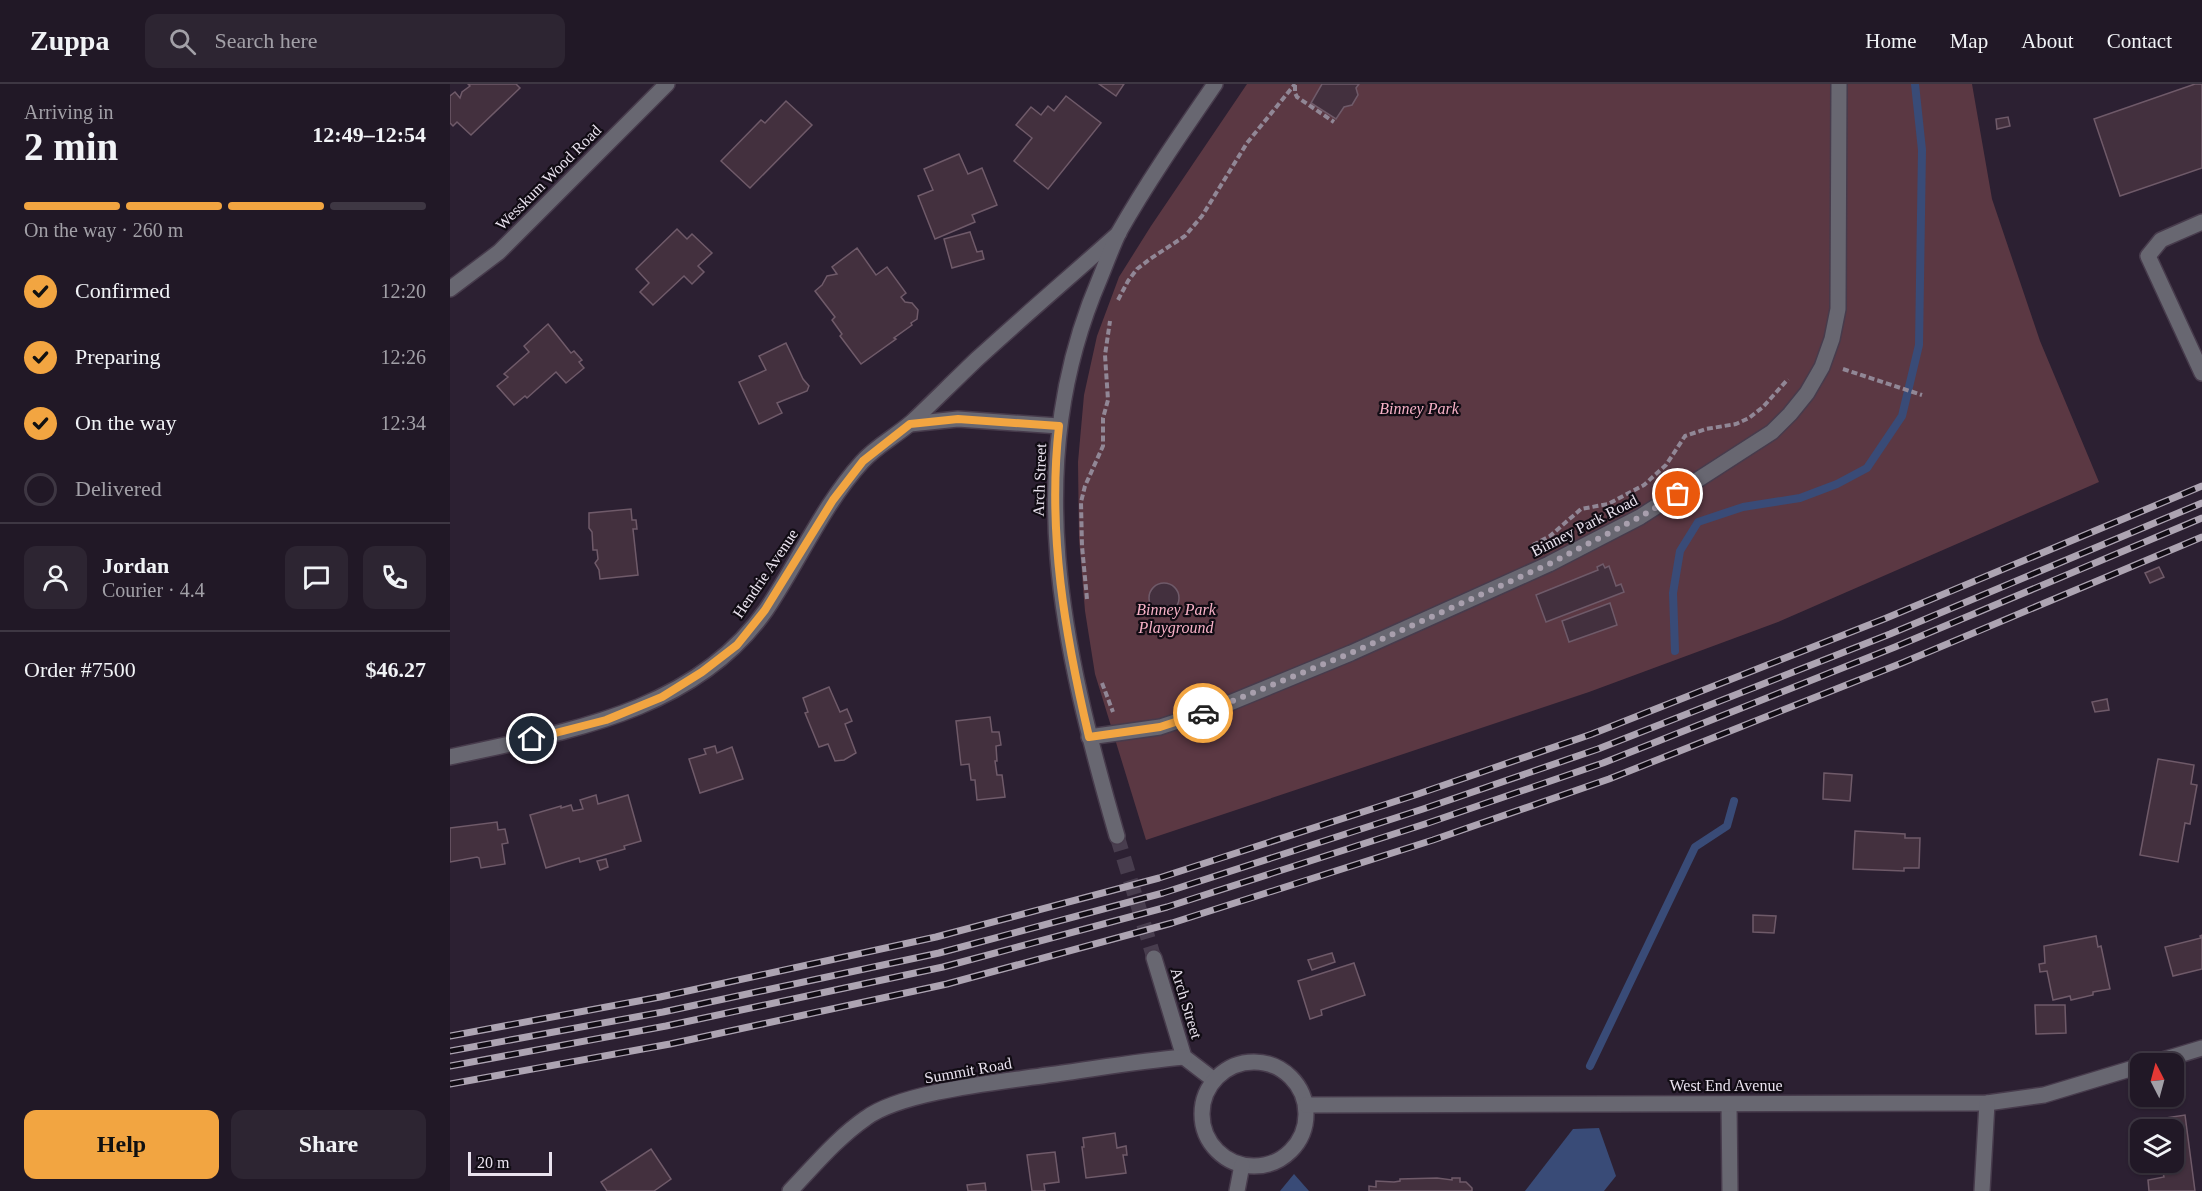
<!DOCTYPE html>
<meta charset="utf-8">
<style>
body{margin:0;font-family:"Times New Roman",serif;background:#2d2532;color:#f1f3f6;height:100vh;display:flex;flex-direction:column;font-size:22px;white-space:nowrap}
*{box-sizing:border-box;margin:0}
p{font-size:20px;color:#a2a0a7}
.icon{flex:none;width:33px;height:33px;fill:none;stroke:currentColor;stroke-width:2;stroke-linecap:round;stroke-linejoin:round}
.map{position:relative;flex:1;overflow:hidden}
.details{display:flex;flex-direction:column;background:#211826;width:450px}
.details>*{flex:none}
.needle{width:39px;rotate:354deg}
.fabs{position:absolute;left:1680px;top:969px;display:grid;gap:12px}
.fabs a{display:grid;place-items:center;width:54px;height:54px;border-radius:12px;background:#211826;box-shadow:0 2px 4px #0004,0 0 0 2px #3e3743;font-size:30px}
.scale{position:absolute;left:18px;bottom:15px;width:84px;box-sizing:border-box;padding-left:6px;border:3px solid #eae3ef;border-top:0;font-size:16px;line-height:21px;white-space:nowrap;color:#eae3ef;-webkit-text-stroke:4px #110c14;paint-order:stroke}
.pin{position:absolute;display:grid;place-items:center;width:51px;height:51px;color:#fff;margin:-26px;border:3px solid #fff;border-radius:50%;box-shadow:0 2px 6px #0007}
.courier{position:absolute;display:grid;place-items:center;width:60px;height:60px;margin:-30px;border:4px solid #f2a541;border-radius:50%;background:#fff;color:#222;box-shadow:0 2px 8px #0007}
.overview em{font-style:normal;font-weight:600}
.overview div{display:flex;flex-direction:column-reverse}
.overview{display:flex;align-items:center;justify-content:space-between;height:102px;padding:0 24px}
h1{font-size:39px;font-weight:600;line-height:45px}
.bar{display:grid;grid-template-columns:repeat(4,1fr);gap:9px 6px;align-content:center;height:72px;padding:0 24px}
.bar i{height:8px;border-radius:4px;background:#3e3743}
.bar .selected{background:#f2a541}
.bar p{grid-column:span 4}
.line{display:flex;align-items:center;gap:15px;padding:0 24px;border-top:2px solid #3e3743}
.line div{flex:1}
.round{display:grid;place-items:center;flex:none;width:63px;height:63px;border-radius:12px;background:#2d2532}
ol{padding:0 24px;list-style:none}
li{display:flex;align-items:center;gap:18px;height:66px}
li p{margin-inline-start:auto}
li .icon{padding:6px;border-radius:50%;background:#f2a541;color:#111;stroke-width:4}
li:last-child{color:#a2a0a7}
li i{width:33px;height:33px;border:3px solid #3e3743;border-radius:50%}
.action{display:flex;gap:12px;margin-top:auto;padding:12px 24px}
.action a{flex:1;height:69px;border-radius:12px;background:#f2a541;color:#111;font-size:24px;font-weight:600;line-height:69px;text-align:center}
.action a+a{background:#2d2532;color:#f1f3f6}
header{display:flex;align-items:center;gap:36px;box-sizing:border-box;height:84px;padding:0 30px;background:#211826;border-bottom:2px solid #3e3743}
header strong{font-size:28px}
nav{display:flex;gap:33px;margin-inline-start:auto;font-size:21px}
.search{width:420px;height:54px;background:#2d2532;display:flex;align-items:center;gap:15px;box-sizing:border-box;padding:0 21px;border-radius:12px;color:#a2a0a7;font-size:22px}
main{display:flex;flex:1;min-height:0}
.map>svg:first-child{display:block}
.green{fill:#5b3843}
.water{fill:#394b77}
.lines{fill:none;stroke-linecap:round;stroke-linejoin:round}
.stream{stroke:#394b77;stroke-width:8}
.building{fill:#43303e;stroke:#6f5a69;stroke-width:1.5}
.minor-tunnel{stroke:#483d4e;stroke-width:15;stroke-dasharray:15 8;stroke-linecap:butt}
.minor-casing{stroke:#473b4c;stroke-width:18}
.path{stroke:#918796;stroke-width:4;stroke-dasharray:6 3;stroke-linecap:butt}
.minor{stroke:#686771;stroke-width:15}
.rail-casing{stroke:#ada4b2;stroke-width:7}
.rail{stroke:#110c14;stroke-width:4.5;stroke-dasharray:14;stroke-linecap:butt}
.done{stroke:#a89fad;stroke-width:6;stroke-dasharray:0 10.8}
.route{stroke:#f2a541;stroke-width:8}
.labels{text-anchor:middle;stroke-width:4.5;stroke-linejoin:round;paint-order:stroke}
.street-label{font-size:16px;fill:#eae3ef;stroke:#110c14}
.park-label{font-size:16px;font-style:italic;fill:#f8b2c7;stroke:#110c14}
</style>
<header>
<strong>Zuppa</strong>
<div class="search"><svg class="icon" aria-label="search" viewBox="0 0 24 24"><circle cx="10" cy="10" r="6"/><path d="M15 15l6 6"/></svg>Search here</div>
<nav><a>Home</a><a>Map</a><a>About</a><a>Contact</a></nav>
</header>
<main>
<section class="details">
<div class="overview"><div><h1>2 min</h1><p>Arriving in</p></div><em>12:49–12:54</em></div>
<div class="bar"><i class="selected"></i><i class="selected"></i><i class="selected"></i><i></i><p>On the way · 260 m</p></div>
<ol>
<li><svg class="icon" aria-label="check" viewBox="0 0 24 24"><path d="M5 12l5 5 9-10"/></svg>Confirmed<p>12:20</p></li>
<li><svg class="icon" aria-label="check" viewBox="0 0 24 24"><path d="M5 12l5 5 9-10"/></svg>Preparing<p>12:26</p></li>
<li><svg class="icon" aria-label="check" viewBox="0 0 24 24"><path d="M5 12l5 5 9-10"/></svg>On the way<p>12:34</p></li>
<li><i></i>Delivered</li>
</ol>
<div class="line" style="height:108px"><a class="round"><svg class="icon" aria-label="person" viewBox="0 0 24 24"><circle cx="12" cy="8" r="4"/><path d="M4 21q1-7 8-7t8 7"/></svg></a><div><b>Jordan</b><p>Courier · 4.4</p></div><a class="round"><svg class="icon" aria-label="chat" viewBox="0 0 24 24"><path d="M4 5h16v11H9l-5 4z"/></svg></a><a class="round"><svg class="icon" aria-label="phone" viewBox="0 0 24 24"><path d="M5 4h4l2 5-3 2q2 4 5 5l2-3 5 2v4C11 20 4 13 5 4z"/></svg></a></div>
<div class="line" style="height:78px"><div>Order #7500</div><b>$46.27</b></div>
<div class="action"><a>Help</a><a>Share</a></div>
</section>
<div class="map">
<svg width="1752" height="1107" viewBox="0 0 1752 1107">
<rect width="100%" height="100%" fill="#2c2032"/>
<path class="green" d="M797 0H1522L1542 115 1590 257 1649 398 1328 538 1139 608 696 756 645 590 635 527 629 454 628 378 634 311 647 252 669 193 701 142Z"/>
<g class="water">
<path d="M1149 1044 1166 1092 1154 1107H1075L1123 1045Z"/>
<path d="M844 1090 859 1107H830Z"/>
</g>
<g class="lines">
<g class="stream">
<path d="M1225 567 1223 509 1230 467 1248 438 1293 423 1350 414 1387 400 1417 384 1452 332 1469 261 1472 66 1465 0"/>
<path d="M1140 982 1245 763 1277 742 1284 717"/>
</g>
</g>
<g class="building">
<path d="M18 0H66L70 4 21 51 7 38 3 42 0 39V12L5 8 10 14 12 8 20 2Z"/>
<path d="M649 0H674L666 12Z"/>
<path d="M872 0H909L906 4 908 11 902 21 894 23 886 35 861 19Z"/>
<path d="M1745 0H1752V84L1670 112 1644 35Z"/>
<path d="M616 12 651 39 598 105 564 77 582 54 566 41 581 23 591 31 598 22 604 27Z"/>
<path d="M336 17 362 41 300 104 271 77 311 36 315 39Z"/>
<path d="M1558 33 1560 42 1547 45 1546 35Z"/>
<path d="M509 70 518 90 532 84 547 121 522 131 525 138 485 155 468 112 483 106 474 85Z"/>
<path d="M227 145 237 155 242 150 262 169 248 182 254 188 242 200 234 192 203 221 190 208 199 199 186 185Z"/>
<path d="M520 148 527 168 532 167 534 175 502 184 494 155Z"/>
<path d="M407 164 426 191 437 183 456 209 451 213 455 218 462 219 468 226 467 235 461 239 462 241 444 254 446 255 411 280 390 252 392 250 382 236 385 233 365 207 372 201 377 192 387 190 382 183Z"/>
<path d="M98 240 121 269 124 267 132 276 129 278 134 284 116 299 106 288 77 314 75 312 64 321 47 302 58 293 54 290 79 268 74 262Z"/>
<path d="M336 259 353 295 359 302 357 307 327 319 332 329 309 340 289 298 316 286 309 272Z"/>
<path d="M181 425 182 436H186L187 445H183L188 491 150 495 149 486 145 479 148 475 147 466H143L142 448 139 444V429Z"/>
<path d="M1153 480 1155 484 1159 482 1166 502 1171 500 1174 508 1096 538 1086 511 1148 486 1147 483Z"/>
<path d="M1709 483 1714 493 1700 499 1695 489Z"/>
<circle cx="714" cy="514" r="15"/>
<path d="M1160 519 1167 541 1119 558 1112 537Z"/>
<path d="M379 603 390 628 397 625 402 637 395 640 406 669 394 676 385 677 378 660 369 663 355 629 358 628 353 614Z"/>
<path d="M1657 615 1659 626 1645 628 1642 618Z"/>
<path d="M540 633 542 648H549L551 661 546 662 547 677H545L547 691H552L555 713 527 716 525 696H521L519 680 511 681 506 637Z"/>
<path d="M265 662 267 669 282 663 293 695 250 709 239 675 256 670 254 665Z"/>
<path d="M1708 675 1744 681 1741 700 1747 701 1740 740 1735 739 1728 778 1690 771Z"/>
<path d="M1374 689 1402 691 1400 717 1373 715Z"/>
<path d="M146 711 148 720 178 711 191 757 174 762 175 765 130 778 129 774 96 784 80 731 111 722V724L121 721 123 727 133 725 130 716Z"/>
<path d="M47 738 48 746 55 745 58 759 52 760 55 780 31 784 29 774 27 773 0 778V744Z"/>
<path d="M1405 747 1455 750V754H1470L1469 784H1454V787L1403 785Z"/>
<path d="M156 775 158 783 150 786 147 777Z"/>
<path d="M1303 831 1326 832 1324 849 1303 848Z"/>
<path d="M1752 851V885L1723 892 1715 863 1751 854 1750 852Z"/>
<path d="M1646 852 1648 863 1651 862 1660 905 1643 908V911L1621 916 1620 912 1603 916 1597 887 1590 888 1589 880 1595 879 1594 862Z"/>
<path d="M882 869 885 878 862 886 858 876Z"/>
<path d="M904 879 915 911 871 926 872 931 860 935 848 897Z"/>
<path d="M1585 921H1615L1616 949 1586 950Z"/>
<path d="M1735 1031 1745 1107H1699L1698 1096 1714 1093 1712 1084H1709V1078H1724V1046H1704L1703 1036Z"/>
<path d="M665 1049 667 1064 676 1062 677 1071H673L676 1089 636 1094 632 1063H634L633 1054Z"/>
<path d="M201 1065 221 1095 204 1107H157L151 1098Z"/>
<path d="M605 1068 609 1098 594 1100 595 1107H582L577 1071Z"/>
<path d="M987 1094 1002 1096V1094H1010V1098H1016L1022 1104V1107H919V1102L926 1103V1097L944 1098 950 1097V1095Z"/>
<path d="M535 1099 536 1107H518L517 1101Z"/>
</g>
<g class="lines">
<path class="minor-tunnel" d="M667 752 704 874"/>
<defs>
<g id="minor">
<path d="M1752 138 1711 156 1698 172 1752 289"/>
<path d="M0 205 49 168 217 0"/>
<path d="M460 340 508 335 609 342"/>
<path d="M639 653 710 643 770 623 901 569 1099 480 1190 433 1322 348 1340 330 1357 309 1372 283 1382 255 1388 225 1389 0"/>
<path d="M0 673C113 648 244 629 316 526 349 477 373 421 412 378 426 362 446 352 462 338 484 317 505 296 527 275 574 232 622 191 669 149"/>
<path d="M667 752C613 565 569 382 650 194 656 179 662 163 669 148 698 97 732 48 765 0"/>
<path d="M704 874 734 973 764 996"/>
<circle cx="804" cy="1030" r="52"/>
<path d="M1699 980 1752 964"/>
<path d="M1279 1020 1280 1107"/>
<path d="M856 1021 1537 1019 1594 1011 1690 982"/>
<path d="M340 1107C364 1082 387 1054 416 1034 453 1007 551 998 598 991 643 985 689 977 734 973"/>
<path d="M787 1107 792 1081"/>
<path d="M1532 1107 1537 1019"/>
</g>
</defs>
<use href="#minor" class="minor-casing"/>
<g class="path">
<path d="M845 1V9L847 13 884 38"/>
<path d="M668 216 678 197 687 185 700 175 735 152 752 132 797 59 845 0"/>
<path d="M1393 285 1472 311"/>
<path d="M1083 461 1100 452 1131 425 1158 420 1194 401 1216 381 1235 352 1256 345 1286 340 1299 334 1313 323 1338 295"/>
<path d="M637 515 632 462 631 418 635 402 653 362V334L658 316 655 271 660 237"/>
<path d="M652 599 663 628"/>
</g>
<use href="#minor" class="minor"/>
<defs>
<g id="rail">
<path d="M0 952 210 913 486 853 709 794 968 710 1142 650 1434 535 1752 402"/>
<path d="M0 967 213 928 489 869 713 809 973 725 1148 665 1440 550 1752 419"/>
<path d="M0 982 216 942 493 883 717 823 978 739 1153 679 1445 563 1752 434"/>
<path d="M0 1000 220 960 497 900 722 839 983 756 1159 695 1452 579 1752 453"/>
</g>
</defs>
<use href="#rail" class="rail-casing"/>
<use href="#rail" class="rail"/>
</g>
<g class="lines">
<path class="done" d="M753 629 901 569 1099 480 1190 433 1228 410"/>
<path class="route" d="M82 655 156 636 212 613 252 588 287 561 315 526 383 416 413 377 460 340 508 335 609 342C597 448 615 551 639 653L710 643 753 629"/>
</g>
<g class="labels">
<g class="street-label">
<text transform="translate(98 93) rotate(-45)" y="6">Wesskum Wood Road</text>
<text transform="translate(589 396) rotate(-88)" y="6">Arch Street</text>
<text transform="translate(1134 441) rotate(-27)" y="6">Binney Park Road</text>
<text transform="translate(315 489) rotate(-56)" y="6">Hendrie Avenue</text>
<text transform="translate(737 919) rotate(73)" y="6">Arch Street</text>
<text transform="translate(518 986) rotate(-10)" y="6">Summit Road</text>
<text x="1276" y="1007">West End Avenue</text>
</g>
<g class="park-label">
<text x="969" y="330">Binney Park</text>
<text x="726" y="531">Binney Park<tspan x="726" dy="18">Playground</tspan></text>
</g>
</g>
</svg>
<div class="fabs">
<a><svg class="needle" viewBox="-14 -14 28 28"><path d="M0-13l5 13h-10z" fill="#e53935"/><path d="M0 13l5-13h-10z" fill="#a2a0a7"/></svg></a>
<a><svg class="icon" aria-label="layers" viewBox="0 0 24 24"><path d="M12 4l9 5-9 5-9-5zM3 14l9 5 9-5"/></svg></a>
</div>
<div class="scale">20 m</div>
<div class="pin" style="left:1228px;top:410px;background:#ea580c"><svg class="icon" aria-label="bag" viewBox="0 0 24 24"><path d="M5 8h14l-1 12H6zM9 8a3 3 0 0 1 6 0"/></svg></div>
<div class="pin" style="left:82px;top:655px;background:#1f2937"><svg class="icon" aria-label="home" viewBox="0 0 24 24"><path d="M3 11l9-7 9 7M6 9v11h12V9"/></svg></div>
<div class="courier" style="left:753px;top:629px"><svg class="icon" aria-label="car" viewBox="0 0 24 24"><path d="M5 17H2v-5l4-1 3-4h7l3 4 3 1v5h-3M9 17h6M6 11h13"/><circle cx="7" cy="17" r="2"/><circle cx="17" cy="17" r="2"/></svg></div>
</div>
</main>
